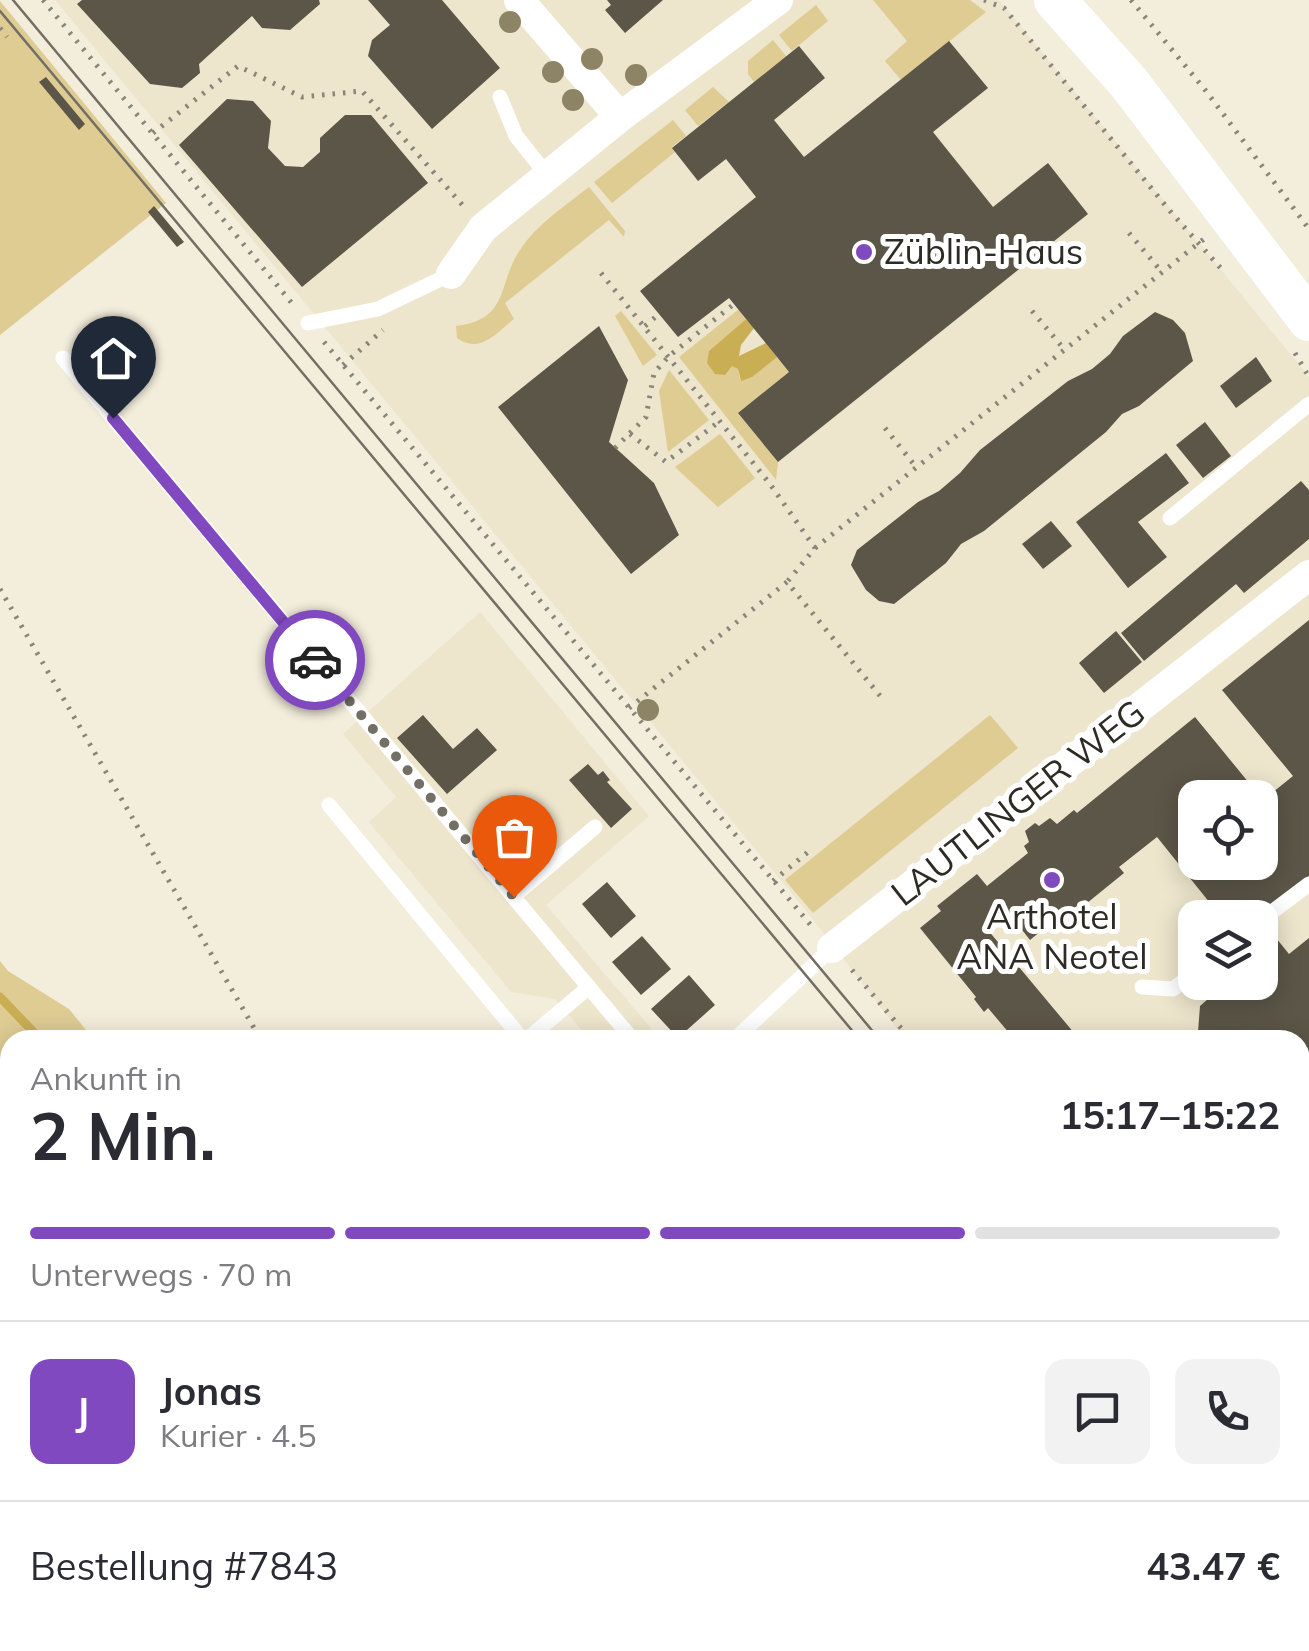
<!DOCTYPE html>
<html lang="de">
<meta charset="utf-8">
<style>
body{margin:0;font-family:Mulish,sans-serif;background:#f2f2f3;color:#2b2b33;height:100vh;display:flex;flex-direction:column;font-size:38px;white-space:nowrap}
*{box-sizing:border-box;margin:0}
p{font-size:32px;color:#7c7c81}
.icon{flex:none;width:55px;height:55px;fill:none;stroke:currentColor;stroke-width:2;stroke-linecap:round;stroke-linejoin:round}
.map{position:relative;flex:1;overflow:hidden}
.panel{position:absolute;left:0px;top:1030px;width:1310px;height:622px;display:flex;flex-direction:column;background:#fff;border-radius:30px 30px 0 0;box-shadow:0 5px 25px #0003}
.panel>*{flex:none}
.controls{position:absolute;left:1178px;top:780px;display:grid;gap:20px}
.controls a{display:grid;place-items:center;width:100px;height:100px;border-radius:20px;background:#fff;box-shadow:0 5px 25px #0003;font-size:50px}
.pin{position:absolute;display:grid;place-items:center;width:85px;height:85px;color:#fff;margin:-102px -42px;border-radius:50% 50% 50% 0;rotate:-45deg;box-shadow:0 0 10px #0007}
.pin .icon{rotate:45deg}
.courier{position:absolute;display:grid;place-items:center;width:100px;height:100px;margin:-50px;border:8px solid #8149c0;border-radius:50%;background:#fff;color:#222;box-shadow:0 2px 12px #0007}
.headline em{font-style:normal;font-weight:700}
.headline div{display:flex;flex-direction:column-reverse}
.headline{display:flex;align-items:center;justify-content:space-between;height:170px;padding:0 30px}
h1{font-size:65px;font-weight:700;line-height:75px}
.bar{display:grid;grid-template-columns:repeat(4,1fr);gap:15px 10px;align-content:center;height:120px;padding:0 30px}
.bar i{height:12px;border-radius:8px;background:#e1e1e2}
.bar .on{background:#8149c0}
.bar p{grid-column:span 4}
.line{display:flex;align-items:center;gap:25px;padding:0 30px;border-top:2px solid #e1e1e2}
.line div{flex:1}
.round{display:grid;place-items:center;flex:none;width:105px;height:105px;border-radius:20px;background:#f2f2f3}
.map>svg:first-child{display:block}
.built{fill:#ede5cc;fill-rule:evenodd}
.green{fill:#decc93}
.water{fill:#caae54}
.lines{fill:none;stroke-linecap:round;stroke-linejoin:round}
.stream{stroke:#caae54;stroke-width:9}
.building{fill:#5b5647;fill-rule:evenodd}
.path{stroke:#89857a;stroke-width:5;stroke-dasharray:2.5 8;stroke-linecap:butt}
.lane{stroke:#fff;stroke-width:15}
.street{stroke:#fff;stroke-width:30}
.secondary{stroke:#fff;stroke-width:42}
.tram{stroke:#736f65;stroke-width:2.5}
.tree{fill:#8d8466}
.done{stroke:#736f65;stroke-width:10;stroke-dasharray:0 18}
.route{stroke:#8149c0;stroke-width:12}
.poi-dot{fill:#8149c0;stroke:#fff;stroke-width:4}
.labels{text-anchor:middle;stroke-width:10;stroke-linejoin:round;paint-order:stroke}
.poi-label{font-size:35px;fill:#2e2b25;stroke:#fff;text-anchor:start}
.street-label{font-size:35px;fill:#2e2b25;stroke:#fff}
</style>
<div class="map">
<svg width="1309" height="1651" viewBox="0 0 1309 1651">
<rect width="100%" height="100%" fill="#f3eddc"/>
<g class="built">
<path d="M55 0H999L1309 377V1557L1300 1545V1040H906L808 913ZM1195 798H1260V862H1195ZM1195 918H1260V982H1195Z"/>
<path d="M480 612 649 816 546 905 661 1040H590L555 999 511 992 369 822 396 797 343 734Z"/>
<path d="M0 1433 10 1450V1642L120 1643 125 1651H0Z"/>
</g>
<g class="green">
<path d="M873 0H970L986 12 901 80 885 61 907 41Z"/>
<path d="M0 1 166 203 0 335Z"/>
<path d="M816 5 828 21 792 51 779 35Z"/>
<path d="M773 40 787 57 754 82 748 74V61Z"/>
<path d="M713 87 729 102 698 126 685 110Z"/>
<path d="M673 120 686 136 672 147 675 152 612 203 594 182Z"/>
<path d="M589 187 625 231 624 237 609 220 505 303 514 319C495 334 480 354 457 338L456 326C510 320 497 284 520 250 537 224 565 206 589 187Z"/>
<path d="M739 309 746 319 709 351 738 369 740 380 752 376 777 357 789 372 738 413 778 462 776 480 679 357Z"/>
<path d="M621 311 657 355 643 366 615 316Z"/>
<path d="M669 370 709 420 668 452 659 391Z"/>
<path d="M720 434 755 478 718 507 675 467Z"/>
<path d="M990 715 1018 748 813 913 785 880Z"/>
<path d="M0 961 8 971 69 1009 94 1040H10V1424L0 1407Z"/>
<path d="M0 1473 10 1490V1642L97 1643 102 1651H0Z"/>
<path d="M1304 1595 1309 1601V1651H1239L1249 1643 1300 1642V1598Z"/>
<path d="M204 1642H435L443 1651H203Z"/>
<path d="M645 1643H901L892 1651H651Z"/>
<path d="M979 1643V1642L1041 1643 1032 1651H970Z"/>
</g>
<path class="water" d="M746 319 754 328 741 345 739 356 766 343 777 357 752 377 741 381 738 369 732 366 725 375 715 374 707 363 709 351Z"/>
<g class="lines">
<g class="stream">
<path d="M0 997 41 1040"/>
<path d="M409 1642 417 1651"/>
</g>
</g>
<g class="building">
<path d="M82 0H319L320 4 290 30 262 28 252 16 199 64 200 73 182 88 150 84 77 4Z"/>
<path d="M368 0H442L500 68 432 129 368 56 372 40 390 25Z"/>
<path d="M607 0H663L625 33 605 10 611 5Z"/>
<path d="M949 41 988 88 933 132 993 207 1048 163 1088 214 778 462 738 413 789 372 777 357 729 298 678 337 640 291 756 197 726 159 698 181 672 148 799 46 825 78 774 120 804 157Z"/>
<path d="M46 77 85 124 79 130 39 82Z"/>
<path d="M227 99 253 101 271 121 268 148 285 166 303 167 320 152V138L345 115H371L428 183 302 287 179 145Z"/>
<path d="M154 206 184 242 177 247 148 212Z"/>
<path d="M1155 312 1173 320 1185 333 1193 361 1139 406 1122 414 1106 432 984 531 961 544 946 563 894 604 879 601 866 590 851 565 857 550 918 502 939 491 960 473 980 450 1068 381 1092 369 1110 354 1123 336Z"/>
<path d="M599 326 628 380 609 442 654 483 679 535 631 574 498 407Z"/>
<path d="M1256 357 1272 381 1236 408 1220 386Z"/>
<path d="M1205 422 1231 456 1203 478 1176 445Z"/>
<path d="M1166 453 1189 483 1138 522 1167 557 1128 588 1076 522Z"/>
<path d="M1301 481 1309 490V539L1244 593 1236 584 1144 661 1121 633Z"/>
<path d="M1051 521 1072 546 1043 569 1022 544Z"/>
<path d="M1309 620V876L1257 918H1222L1157 837 1119 867 1124 873 1076 912 1071 906 1030 940 1008 912 987 929 1080 1040H1015L988 1008 984 1012 974 999 976 997 920 928 941 911 937 906 977 874 987 886 1028 853 1024 846 1029 842 1025 831 1035 823 1039 826 1050 818 1057 824 1074 810 1077 813 1195 717 1263 800 1293 776 1222 690ZM1195 798H1260V862H1195Z"/>
<path d="M1116 631 1142 662 1104 693 1079 663Z"/>
<path d="M423 715 453 749 477 728 497 750 447 794 397 738Z"/>
<path d="M588 764 598 775 603 771 610 780 607 782 632 809 611 828 569 780Z"/>
<path d="M607 882 636 916 611 938 582 904Z"/>
<path d="M1268 928 1289 954 1309 938V1056L1300 1063V1040H1205L1198 1032 1200 1006 1216 992 1208 982H1260V934Z"/>
<path d="M642 936 671 969 641 995 612 962Z"/>
<path d="M689 975 715 1005 678 1038 651 1009Z"/>
<path d="M1300 1318 1309 1329V1462L1300 1451Z"/>
</g>
<g class="lines">
<g class="path">
<path d="M43 0 295 307"/>
<path d="M984 0 1004 8 1170 211 1225 273"/>
<path d="M1131 0 1206 91 1309 229"/>
<path d="M0 28 7 37"/>
<path d="M153 133 238 66 302 97 362 91 466 209"/>
<path d="M1129 233 1161 271"/>
<path d="M601 273 770 484 815 548 787 582"/>
<path d="M1032 311 1064 349"/>
<path d="M645 326 659 314"/>
<path d="M324 342 814 929"/>
<path d="M1295 353 1309 377"/>
<path d="M343 365 383 330"/>
<path d="M885 428 916 467"/>
<path d="M630 434 666 462 720 421"/>
<path d="M615 448 646 417 654 373 669 356 734 304"/>
<path d="M815 548 1204 239"/>
<path d="M0 589 261 1040"/>
<path d="M629 708 787 582 881 697"/>
<path d="M773 881 808 852 804 847"/>
<path d="M852 970 911 1040"/>
<path d="M0 1414 10 1432"/>
<path d="M130 1642 135 1651"/>
<path d="M636 1642 642 1651"/>
<path d="M197 1651 198 1642"/>
</g>
<g class="lane">
<path d="M500 97 516 136 547 175"/>
<path d="M308 323 378 309 451 274"/>
<path d="M63 358 633 1040"/>
<path d="M1170 518 1309 404"/>
<path d="M329 805 523 1040"/>
<path d="M513 897 595 827"/>
<path d="M1260 921 1309 884"/>
<path d="M1142 987 1173 989 1195 972"/>
<path d="M526 1040 589 987"/>
<path d="M734 1040 832 948"/>
</g>
<g class="street">
<path d="M519 0 620 117"/>
<path d="M451 274 483 228 620 117 778 0"/>
<path d="M832 948 1309 575"/>
<path d="M1300 1139 1309 1129"/>
<path d="M1300 1200 1309 1213"/>
</g>
<path class="secondary" d="M1055 0 1129 83 1309 320"/>
<g class="tram">
<path d="M13 0 880 1040"/>
<path d="M0 11 860 1040"/>
<path d="M1300 1543 1309 1553"/>
<path d="M1300 1566 1309 1576"/>
<path d="M917 1651 927 1642"/>
<path d="M941 1651 950 1642"/>
</g>
</g>
<g class="tree">
<circle cx="510" cy="22" r="11"/>
<circle cx="592" cy="59" r="11"/>
<circle cx="553" cy="72" r="11"/>
<circle cx="636" cy="75" r="11"/>
<circle cx="573" cy="100" r="11"/>
<circle cx="648" cy="710" r="11"/>
</g>
<g class="lines">
<path class="done" d="M315 660 514 897"/>
<path class="route" d="M113 418 315 660"/>
</g>
<g class="poi-dot">
<circle cx="864" cy="252" r="10"/>
<circle cx="1052" cy="880" r="10"/>
</g>
<g class="labels">
<g class="poi-label">
<text x="884" y="264">Züblin-Haus</text>
<text x="1052" y="929" text-anchor="middle">Arthotel<tspan x="1052" dy="40">ANA Neotel</tspan></text>
</g>
<g class="street-label">
<text transform="translate(1018 803) rotate(-38)" y="12">LAUTLINGER WEG</text>
</g>
</g>
</svg>
<div class="controls">
<a><svg class="icon" aria-label="locate" viewBox="0 0 24 24"><circle cx="12" cy="12" r="6"/><path d="M12 2v4M12 18v4M2 12h4M18 12h4"/></svg></a>
<a><svg class="icon" aria-label="layers" viewBox="0 0 24 24"><path d="M12 4l9 5-9 5-9-5zM3 14l9 5 9-5"/></svg></a>
</div>
<div class="pin" style="left:514px;top:897px;background:#ea580c"><svg class="icon" aria-label="bag" viewBox="0 0 24 24"><path d="M5 8h14l-1 12H6zM9 8a3 3 0 0 1 6 0"/></svg></div>
<div class="pin" style="left:113px;top:418px;background:#1f2937"><svg class="icon" aria-label="home" viewBox="0 0 24 24"><path d="M3 11l9-7 9 7M6 9v11h12V9"/></svg></div>
<div class="courier" style="left:315px;top:660px"><svg class="icon" aria-label="car" viewBox="0 0 24 24"><path d="M5 17H2v-5l4-1 3-4h7l3 4 3 1v5h-3M9 17h6M6 11h13"/><circle cx="7" cy="17" r="2"/><circle cx="17" cy="17" r="2"/></svg></div>
<section class="panel">
<div class="headline"><div><h1>2 Min.</h1><p>Ankunft in</p></div><em>15:17–15:22</em></div>
<div class="bar"><i class="on"></i><i class="on"></i><i class="on"></i><i></i><p>Unterwegs · 70 m</p></div>
<div class="line" style="height:180px"><b class="round" style="background:#8149c0;color:#fff">J</b><div><b>Jonas</b><p>Kurier · 4.5</p></div><a class="round"><svg class="icon" aria-label="chat" viewBox="0 0 24 24"><path d="M4 5h16v11H9l-5 4z"/></svg></a><a class="round"><svg class="icon" aria-label="phone" viewBox="0 0 24 24"><path d="M5 4h4l2 5-3 2q2 4 5 5l2-3 5 2v4C11 20 4 13 5 4z"/></svg></a></div>
<div class="line" style="height:130px"><div>Bestellung #7843</div><b>43.47 €</b></div>
</section>
</div>
